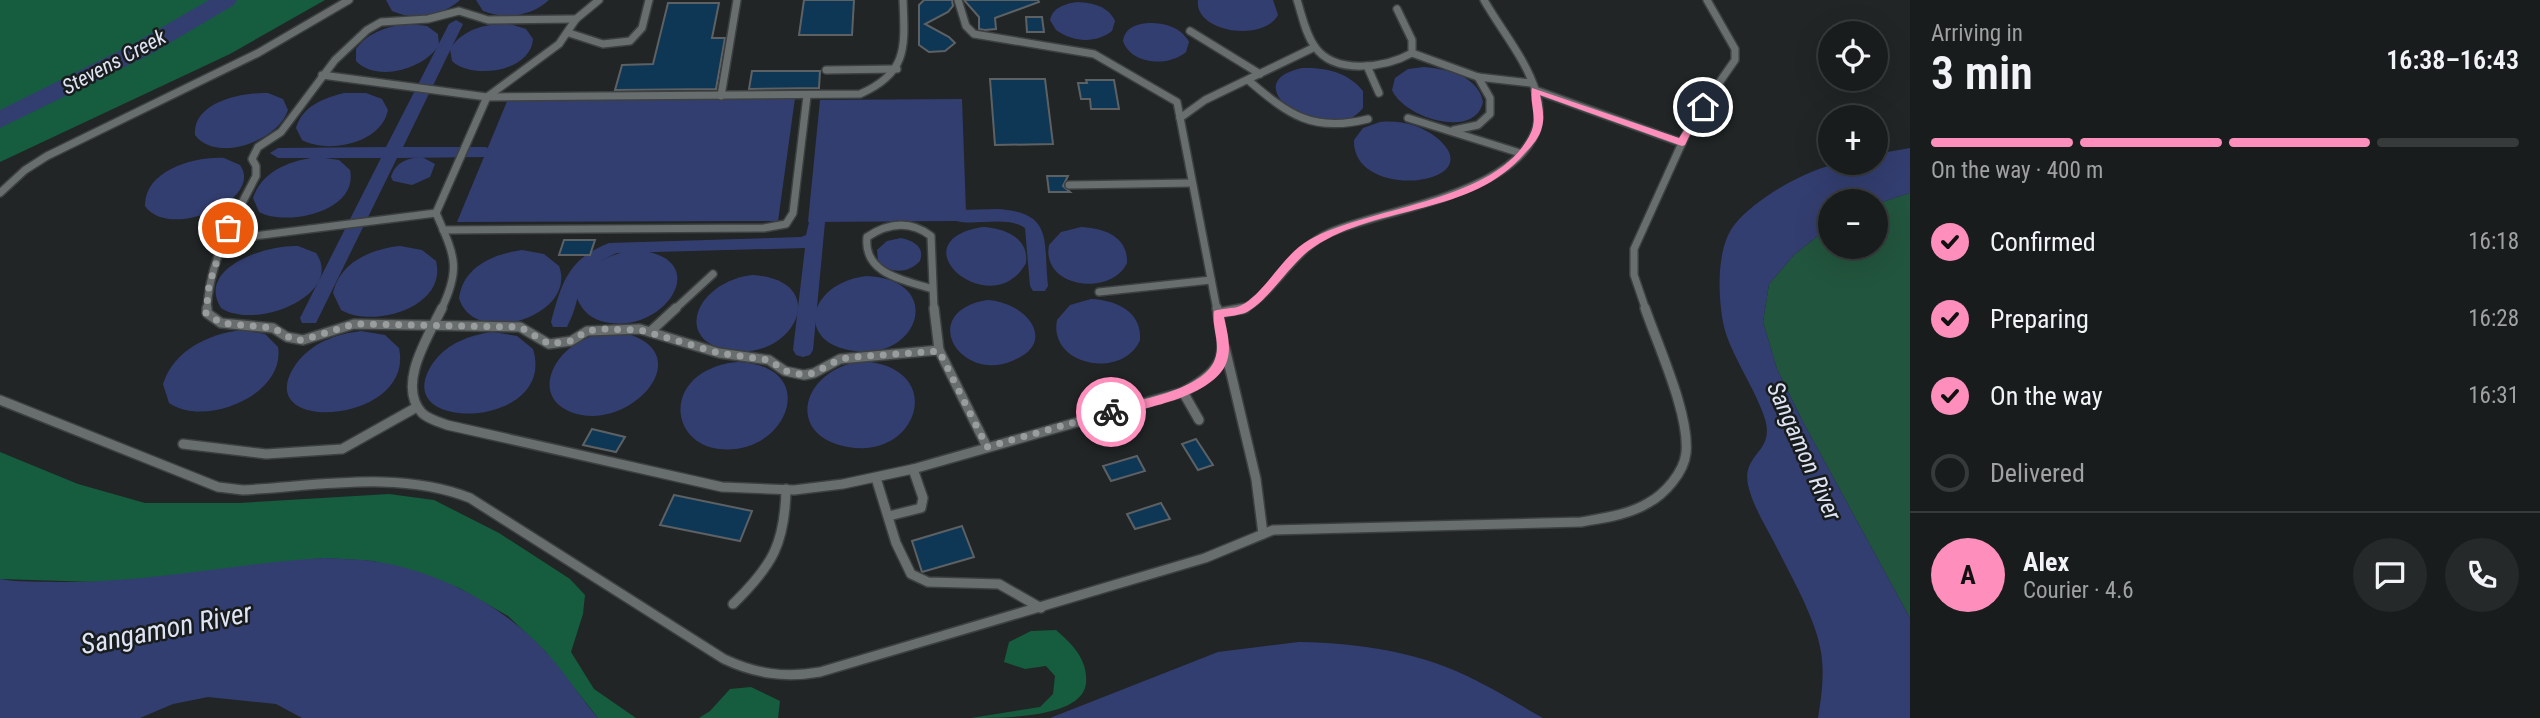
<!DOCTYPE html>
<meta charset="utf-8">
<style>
body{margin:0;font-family:"Roboto Condensed",sans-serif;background:#262929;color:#f1f3f6;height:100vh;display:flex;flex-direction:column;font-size:26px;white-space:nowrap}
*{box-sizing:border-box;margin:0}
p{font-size:23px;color:#9fa1a3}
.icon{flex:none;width:38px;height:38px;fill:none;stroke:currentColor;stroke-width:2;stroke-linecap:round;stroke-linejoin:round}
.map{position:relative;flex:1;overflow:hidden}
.side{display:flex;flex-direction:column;background:#191c1c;width:630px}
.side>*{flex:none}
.buttons{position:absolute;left:1818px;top:21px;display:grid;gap:14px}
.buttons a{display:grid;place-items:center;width:70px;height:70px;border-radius:50%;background:#191c1c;box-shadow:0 7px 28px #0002,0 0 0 2px #373a3b;font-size:35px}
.pin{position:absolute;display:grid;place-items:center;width:60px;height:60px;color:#fff;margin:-30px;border:4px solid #fff;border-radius:50%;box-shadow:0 2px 7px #0007}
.courier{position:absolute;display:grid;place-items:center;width:70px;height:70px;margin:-35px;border:5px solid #fe8ebb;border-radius:50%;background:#fff;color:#222;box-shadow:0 2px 9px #0007}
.summary em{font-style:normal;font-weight:600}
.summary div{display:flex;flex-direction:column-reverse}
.summary{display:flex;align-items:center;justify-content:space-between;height:119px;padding:0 21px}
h1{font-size:46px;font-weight:600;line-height:52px}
.bar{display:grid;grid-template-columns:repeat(4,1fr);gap:10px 7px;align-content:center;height:84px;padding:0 21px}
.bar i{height:9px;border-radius:5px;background:#373a3b}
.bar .active{background:#fe8ebb}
.bar p{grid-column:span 4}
.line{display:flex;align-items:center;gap:18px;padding:0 21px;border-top:2px solid #373a3b}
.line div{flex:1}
.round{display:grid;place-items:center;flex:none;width:74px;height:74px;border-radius:37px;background:#262929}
ol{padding:0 21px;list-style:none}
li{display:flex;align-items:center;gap:21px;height:77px}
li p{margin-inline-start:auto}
li .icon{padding:7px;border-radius:50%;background:#fe8ebb;color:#111;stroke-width:4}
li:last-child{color:#9fa1a3}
li i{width:38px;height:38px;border:4px solid #373a3b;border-radius:50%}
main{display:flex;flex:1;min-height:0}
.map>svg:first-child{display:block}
.green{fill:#22553d}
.forest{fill:#155d3e}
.water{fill:#333e70}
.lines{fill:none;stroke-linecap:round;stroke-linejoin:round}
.canal{fill:#333e70;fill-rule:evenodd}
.river{fill:#333e70;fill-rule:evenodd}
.building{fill:#0d3755;stroke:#5d6164;stroke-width:2}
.lane-far1-casing{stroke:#3d4040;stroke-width:10}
.lane-casing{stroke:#3d4040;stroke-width:12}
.lane-far1{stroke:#686d6e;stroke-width:7}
.lane{stroke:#686d6e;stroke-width:9}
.route{fill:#fe8ebb}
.done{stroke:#999d9d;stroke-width:7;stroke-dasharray:0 12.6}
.labels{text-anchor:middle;stroke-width:5;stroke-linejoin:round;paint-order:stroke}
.far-water-label{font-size:21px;font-style:italic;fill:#dfe4f4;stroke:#181c1d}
.water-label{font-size:24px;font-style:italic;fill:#dfe4f4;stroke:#181c1d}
.near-water-label{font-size:28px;font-style:italic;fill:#dfe4f4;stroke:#181c1d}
</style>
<main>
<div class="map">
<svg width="1910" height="718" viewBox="0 0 1910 718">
<rect width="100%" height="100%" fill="#212526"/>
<path class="green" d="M1910 193V618L1803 422 1777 369 1763 322 1769 284 1794 255 1830 226V247H1876V204Z"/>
<g class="forest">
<path d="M0 0H325L230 54 0 162Z"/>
<path d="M0 452 78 484 145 503H239L389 494 434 500 499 533 570 579 585 595 583 614 571 652 594 689 636 718H598L545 651 508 616 459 588 416 572 373 561 324 558 157 578 93 582 0 579Z"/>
<path d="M1056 630C1072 644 1088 659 1086 683 1083 718 1004 718 971 718L1040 707 1053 694 1055 676 1046 666 1025 669 1004 662 1009 642 1031 631Z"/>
<path d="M751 687 780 701 778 718H699L710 711 730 689Z"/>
</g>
<g class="water">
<path d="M386 0H460C442 16 414 21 392 11Z"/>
<path d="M476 0H549C532 16 505 20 483 11Z"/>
<path d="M1198 0H1273L1278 15C1264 42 1194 33 1198 0Z"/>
<path d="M1077 2C1093 3 1108 6 1115 21L1112 31C1095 44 1073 42 1056 30L1050 20C1053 7 1065 4 1077 2Z"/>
<path d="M1149 23C1165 23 1181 27 1189 42L1186 52C1169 67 1131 65 1123 41 1125 27 1137 24 1149 23Z"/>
<path d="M409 24 427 26 438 34 439 45C424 69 377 83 356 61V49C368 32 388 26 409 24Z"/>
<path d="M510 24 526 29 533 39C531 72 472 80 452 61L450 49C463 28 488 23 510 24Z"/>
<path d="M1424 67C1447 69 1478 76 1483 102 1475 140 1404 118 1392 90L1395 78 1408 69Z"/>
<path d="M1302 68C1325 67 1348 72 1363 91V108C1330 151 1228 84 1302 68Z"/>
<path d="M268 93 283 99 288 110C279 140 217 164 195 135 192 102 243 92 268 93Z"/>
<path d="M344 93H366L382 99 388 110C381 144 328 154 302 140L296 128C302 106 324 98 344 93Z"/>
<path d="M795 98 778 221 457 222 508 99Z"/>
<path d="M962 99 966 213 957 214V221L808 222 820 100Z"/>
<path d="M1380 122C1400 120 1421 125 1437 138 1494 185 1352 203 1354 140L1363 128Z"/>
<path d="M1910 148V193L1876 204V201H1830V226L1794 255 1769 284 1763 322 1777 369 1803 422 1910 618V718H1818C1821 699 1824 680 1822 660 1820 626 1792 578 1777 548 1767 528 1753 507 1748 485 1742 452 1775 453 1765 419 1756 389 1728 351 1723 322 1718 294 1716 247 1735 224 1756 198 1811 166 1844 163 1855 162 1866 163 1876 163V154Z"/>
<path d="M318 157 339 160 350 170C359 211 287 227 259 212L253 198C262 170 292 160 318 157Z"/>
<path d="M422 157 435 164 430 177 412 185 393 181 391 177C395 162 408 158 422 157Z"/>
<path d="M224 158 240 165C265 200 168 241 145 206 144 170 196 156 224 158Z"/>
<path d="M982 227C1004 228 1029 237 1026 263 992 325 894 242 982 227Z"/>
<path d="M1081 227C1103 228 1128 236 1127 263 1111 297 1041 288 1049 245L1061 232Z"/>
<path d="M901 238C914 241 925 247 920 261 908 274 889 274 878 261L877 250 887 241Z"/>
<path d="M298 246 316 253C345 294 256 331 221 308 195 267 269 244 298 246Z"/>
<path d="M400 246 422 250 436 261C448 307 373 329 341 310L333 293C340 262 371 249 400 246Z"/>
<path d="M522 250 544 254 559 266C578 316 474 349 459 298 463 267 493 254 522 250Z"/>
<path d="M635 250C717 256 665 336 605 322 591 319 582 311 577 298 578 267 608 254 635 250Z"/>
<path d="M752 275C832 280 796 359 733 351 671 343 695 282 752 275Z"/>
<path d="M866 276C945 279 921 360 855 351 795 344 806 284 866 276Z"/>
<path d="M1091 299C1115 300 1142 311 1140 340 1123 380 1048 366 1057 320L1070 305Z"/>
<path d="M987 300C1027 302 1059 343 1012 361 959 383 917 312 987 300Z"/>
<path d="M242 330 265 334 278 347C286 395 205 428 169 403L163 384C174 350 208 334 242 330Z"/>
<path d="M361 331 385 335 399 348C416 425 246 436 296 364 311 343 336 334 361 331Z"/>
<path d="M493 332 517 336 533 349C558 430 384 435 433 363 447 343 470 335 493 332Z"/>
<path d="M625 333C700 354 632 429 577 414 531 401 550 355 583 340 596 333 610 334 625 333Z"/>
<path d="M862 361C948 367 919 460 848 447 785 436 800 370 862 361Z"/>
<path d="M738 362C823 366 787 457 719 449 679 444 667 400 698 376 710 367 724 363 738 362Z"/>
<path d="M324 558C340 559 356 559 372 561 436 570 501 604 545 651 564 671 579 696 598 718H302L276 704 208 697 173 704 140 718H0V579C19 583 39 581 59 582 148 583 235 563 324 558Z"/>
<path d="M1299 642C1360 643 1422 652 1477 681 1500 692 1521 706 1543 718H1050L1218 652Z"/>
</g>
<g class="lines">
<g class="canal">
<path d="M456 20 463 24 403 147H486L494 152 486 157 397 158 316 323H302L300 318 381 158H278L270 153 278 148 386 147 449 24Z"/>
<path d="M998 209C1054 213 1043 240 1048 286L1045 291H1033L1030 286 1025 228C1005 213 960 231 948 216L957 210Z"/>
<path d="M816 216 825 222 813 350 810 355 803 357 796 355 793 350 805 248 617 253C570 273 586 292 567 327H553L551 322C562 282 568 259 609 243L801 237 806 235 810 218Z"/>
</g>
<path class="river" d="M209 0H237L234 5 151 54 0 128V110L133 44Z"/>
</g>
<g class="building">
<path d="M804 0H854L852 35H799Z"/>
<path d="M924 0H952L953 6 948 12 925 24 949 37 955 43 945 51 929 52 919 45V5Z"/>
<path d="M964 0H1038L1039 2 995 18 996 29 985 30 979 29V17Z"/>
<path d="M668 3H719L712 38H725L716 89 615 90 622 65 653 64Z"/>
<path d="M1026 17H1042L1044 32H1027Z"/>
<path d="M752 71H820L819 88 749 89Z"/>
<path d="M990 79H1045L1053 144 995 145Z"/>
<path d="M1086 80H1114L1119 109H1091L1090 99H1081L1078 83H1087Z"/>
<path d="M1047 176H1068L1063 186 1070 192H1049Z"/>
<path d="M564 240H595L590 255H559Z"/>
<path d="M592 429 625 437 616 452 583 445Z"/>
<path d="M1196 439 1213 465 1198 470 1182 444Z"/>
<path d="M1137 456 1145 471 1111 481 1103 466Z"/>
<path d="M674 495 752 511 740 541 660 525Z"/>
<path d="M1161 503 1170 519 1135 529 1127 514Z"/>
<path d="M962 526 974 557 922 572 912 541Z"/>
</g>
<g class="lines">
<defs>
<g id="lane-far1">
<path d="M958 0 966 26 974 34 1094 54 1177 102 1217 310"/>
<path d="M1297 0C1302 15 1305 33 1315 47 1335 75 1385 68 1412 53V40L1397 9"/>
<path d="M1190 31 1260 74"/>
<path d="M569 33 603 44 630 41 642 28 649 0"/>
<path d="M1412 53 1478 77 1531 83"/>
<path d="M1367 66 1379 93"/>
<path d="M826 70 897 69"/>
<path d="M322 75 487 97 860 94C908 73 905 47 903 0"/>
<path d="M1248 80C1289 115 1313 133 1368 119"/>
<path d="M1535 90 1682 143"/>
<path d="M721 96 737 0"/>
<path d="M1180 118 1205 100 1315 47"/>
<path d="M1408 118 1520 153"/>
<path d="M1454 130 1478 125 1490 114V98L1478 77"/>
<path d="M1069 185 1192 183"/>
<path d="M0 193 25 170 47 156 258 53 349 0"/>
<path d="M443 230 764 228 786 224 793 213 807 96"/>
<path d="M223 240 436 213"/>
<path d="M932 289C904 280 863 274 867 237 888 223 910 220 931 236L934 310"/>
<path d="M1099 292 1211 280"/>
<path d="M207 310C209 260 234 219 256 176V166L252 159 258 147 281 132 335 60 367 30 381 22 428 19 459 11 488 20 576 19"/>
<path d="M441 310C462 267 454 255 436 213L487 97 559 44 576 19 599 0"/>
<path d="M674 310 713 274"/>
<path d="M1242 310C1276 291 1292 250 1329 233 1385 207 1564 190 1536 92 1526 59 1501 30 1484 0"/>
<path d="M1646 310 1634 275V249L1691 123 1735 60V49L1707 0"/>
</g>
<g id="lane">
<path d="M207 308V313L221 323 273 328 287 337 303 340 354 324 520 327 549 344 571 341 587 331 640 329 719 353 769 360 785 371 804 375 814 373 840 359 939 350 987 447"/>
<path d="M442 308C429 335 396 385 422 413 428 419 439 422 447 425L722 487 794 490 843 484 913 469 1183 392C1228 367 1226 355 1217 308"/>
<path d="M934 308 939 350"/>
<path d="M1218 313 1245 308"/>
<path d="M650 332 676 308"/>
<path d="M1225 348 1256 479 1263 534"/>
<path d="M1183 392 1199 420"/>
<path d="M0 400 218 487 243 490C317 486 400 470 470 498L724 659C756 674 785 678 820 672L1205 558 1273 530 1581 522C1603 518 1628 515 1648 503 1665 494 1684 472 1686 453 1690 415 1658 346 1645 308"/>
<path d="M183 444 266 454 342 449 417 407"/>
<path d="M876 478 896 543 911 574 928 582 999 584 1041 608"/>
<path d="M889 516 921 508 923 498 913 469"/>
<path d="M733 604C772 566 785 544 786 489"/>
</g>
</defs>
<use href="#lane-far1" class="lane-far1-casing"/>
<use href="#lane" class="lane-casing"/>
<use href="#lane-far1" class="lane-far1"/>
<use href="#lane" class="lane"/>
</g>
<path class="route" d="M1532 88 1679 138 1700 105 1708 107 1695 124 1685 145 1682 146 1540 95C1542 105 1545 117 1542 127 1540 137 1532 146 1525 153 1471 217 1380 203 1314 247 1290 262 1268 303 1245 313 1239 315 1231 316 1224 317 1227 332 1233 350 1225 366 1208 398 1144 408 1111 417L1107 416V409C1135 400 1204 391 1215 359 1221 343 1211 326 1214 311 1222 308 1233 309 1240 306 1264 295 1283 254 1309 240 1372 205 1503 202 1532 130 1537 116 1529 101 1532 88Z"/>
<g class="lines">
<path class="done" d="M228 228 209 285 206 313 221 323 273 328 294 340H303L354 324 520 327 549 344 571 341 587 331 600 329 640 330 719 353 769 360 785 371 804 375 814 373 840 359 853 357 939 351 987 447 1111 412"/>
</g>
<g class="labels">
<g class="far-water-label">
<text transform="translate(114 62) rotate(-28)" y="7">Stevens Creek</text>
</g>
<g class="water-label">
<text transform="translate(1804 451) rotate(66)" y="8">Sangamon River</text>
</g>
<g class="near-water-label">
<text transform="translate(166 628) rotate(-11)" y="10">Sangamon River</text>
</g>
</g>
</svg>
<div class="buttons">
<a><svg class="icon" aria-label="locate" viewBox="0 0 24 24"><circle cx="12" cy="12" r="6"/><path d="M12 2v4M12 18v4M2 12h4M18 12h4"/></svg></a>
<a>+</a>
<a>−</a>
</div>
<div class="pin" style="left:228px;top:228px;background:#ea580c"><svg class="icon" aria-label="bag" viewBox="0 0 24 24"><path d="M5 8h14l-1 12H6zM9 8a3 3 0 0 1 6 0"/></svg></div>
<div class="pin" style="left:1703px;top:107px;background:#1f2937"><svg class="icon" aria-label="home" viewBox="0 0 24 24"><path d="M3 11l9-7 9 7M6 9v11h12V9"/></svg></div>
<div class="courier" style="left:1111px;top:412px"><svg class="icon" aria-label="bike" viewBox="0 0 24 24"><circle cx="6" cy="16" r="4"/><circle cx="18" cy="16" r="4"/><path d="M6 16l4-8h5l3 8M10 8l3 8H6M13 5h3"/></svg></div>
</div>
<section class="side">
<div class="summary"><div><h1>3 min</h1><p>Arriving in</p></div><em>16:38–16:43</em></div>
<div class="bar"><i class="active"></i><i class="active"></i><i class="active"></i><i></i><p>On the way · 400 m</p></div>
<ol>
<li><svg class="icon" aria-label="check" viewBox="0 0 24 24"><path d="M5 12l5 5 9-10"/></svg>Confirmed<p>16:18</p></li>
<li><svg class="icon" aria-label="check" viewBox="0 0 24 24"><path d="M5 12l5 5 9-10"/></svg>Preparing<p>16:28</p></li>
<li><svg class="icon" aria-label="check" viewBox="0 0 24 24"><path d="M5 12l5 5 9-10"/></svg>On the way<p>16:31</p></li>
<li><i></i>Delivered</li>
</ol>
<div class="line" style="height:126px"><b class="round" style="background:#fe8ebb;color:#111">A</b><div><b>Alex</b><p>Courier · 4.6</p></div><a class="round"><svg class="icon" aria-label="chat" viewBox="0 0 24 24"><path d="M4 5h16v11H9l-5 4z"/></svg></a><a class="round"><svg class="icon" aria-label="phone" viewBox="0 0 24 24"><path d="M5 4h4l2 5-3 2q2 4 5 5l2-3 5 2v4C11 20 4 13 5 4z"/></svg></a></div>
</section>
</main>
